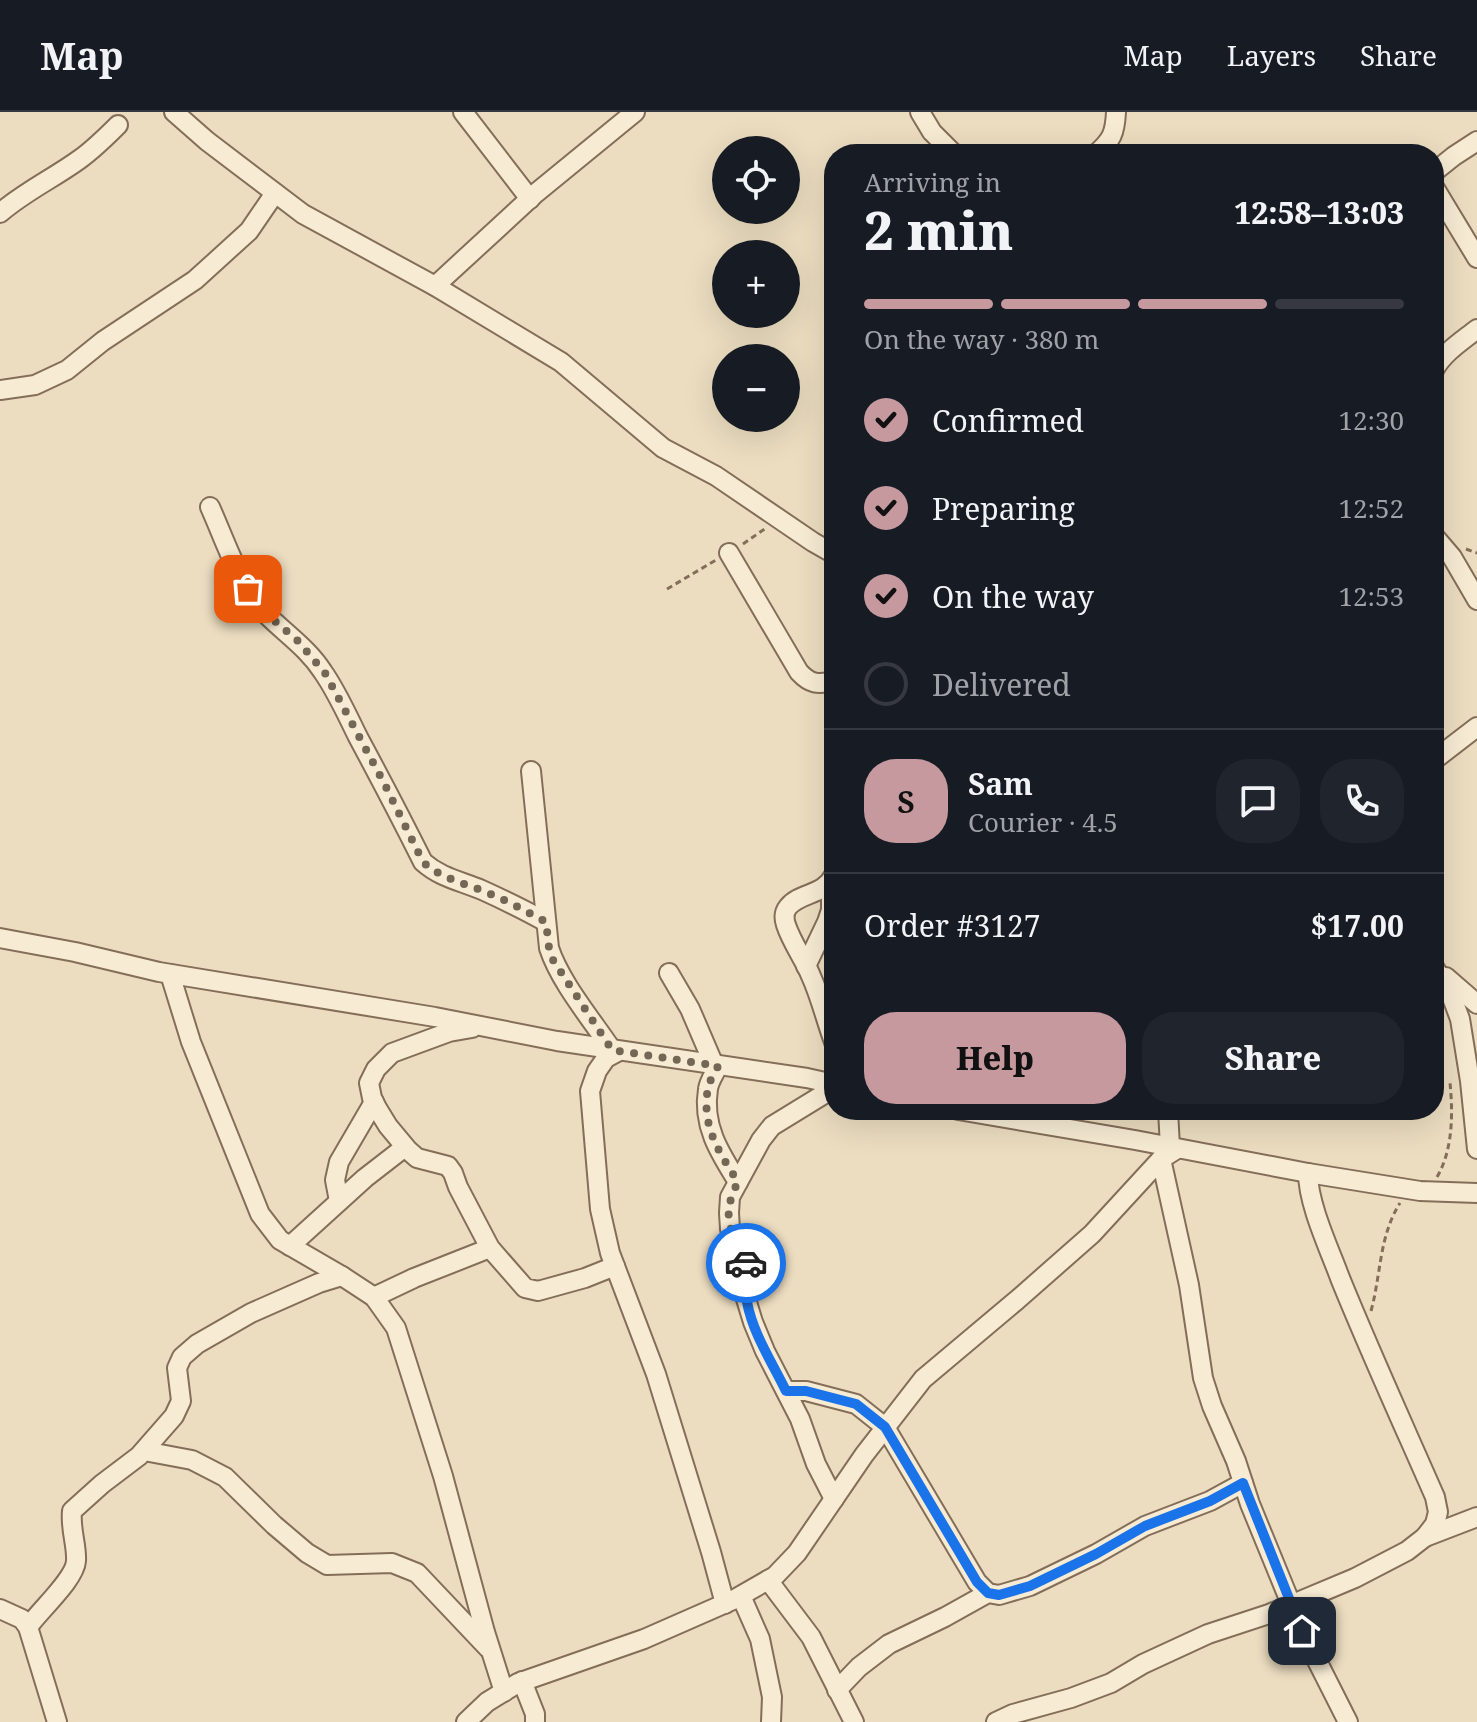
<!DOCTYPE html>
<meta charset="utf-8">
<style>
body{margin:0;font-family:"Noto Serif",serif;background:#20242c;color:#f1f3f6;height:100vh;display:flex;flex-direction:column;font-size:30px;white-space:nowrap}
*{box-sizing:border-box;margin:0}
p{font-size:26px;color:#9ea1a6}
.icon{flex:none;width:44px;height:44px;fill:none;stroke:currentColor;stroke-width:2;stroke-linecap:round;stroke-linejoin:round}
.map{position:relative;flex:1;overflow:hidden}
.panel{position:absolute;left:824px;top:32px;width:620px;height:976px;display:flex;flex-direction:column;background:#171b24;border-radius:32px;box-shadow:0 8px 32px #0002}
.panel>*{flex:none}
.buttons{position:absolute;left:712px;top:24px;display:grid;gap:16px}
.buttons a{display:grid;place-items:center;width:88px;height:88px;border-radius:50%;background:#171b24;box-shadow:0 8px 32px #0002;font-size:40px}
.pin{position:absolute;display:grid;place-items:center;width:68px;height:68px;color:#fff;margin:-34px;border-radius:16px;box-shadow:0 4px 12px #0006}
.courier{position:absolute;display:grid;place-items:center;width:80px;height:80px;margin:-40px;border:6px solid #1a73e8;border-radius:50%;background:#fff;color:#222;box-shadow:0 2px 10px #0007}
.headline em{font-style:normal;font-weight:800}
.headline div{display:flex;flex-direction:column-reverse}
.headline{display:flex;align-items:center;justify-content:space-between;height:136px;padding:0 40px}
h1{font-size:52px;font-weight:800;line-height:60px}
.bar{display:grid;grid-template-columns:repeat(4,1fr);gap:12px 8px;align-content:center;height:96px;padding:0 40px}
.bar i{height:10px;border-radius:6px;background:#363941}
.bar .selected{background:#c5999d}
.bar p{grid-column:span 4}
.line{display:flex;align-items:center;gap:20px;padding:0 40px;border-top:2px solid #363941}
.line div{flex:1}
.round{display:grid;place-items:center;flex:none;width:84px;height:84px;border-radius:32px;background:#20242c}
ol{padding:0 40px;list-style:none}
li{display:flex;align-items:center;gap:24px;height:88px}
li p{margin-inline-start:auto}
li .icon{padding:8px;border-radius:50%;background:#c5999d;color:#111;stroke-width:4}
li:last-child{color:#9ea1a6}
li i{width:44px;height:44px;border:4px solid #363941;border-radius:50%}
.cta{display:flex;gap:16px;margin-top:auto;padding:16px 40px}
.cta a{flex:1;height:92px;border-radius:32px;background:#c5999d;color:#111;font-size:32px;font-weight:800;line-height:92px;text-align:center}
.cta a+a{background:#20242c;color:#f1f3f6}
header{display:flex;align-items:center;gap:48px;box-sizing:border-box;height:112px;padding:0 40px;background:#171b24;border-bottom:2px solid #363941}
header strong{font-size:38px}
nav{display:flex;gap:44px;margin-inline-start:auto;font-size:28px}
.map>svg:first-child{display:block}
.lines{fill:none;stroke-linecap:round;stroke-linejoin:round}
.street-casing{stroke:#846e59;stroke-width:22}
.path{stroke:#846e59;stroke-width:3;stroke-dasharray:6 4;stroke-linecap:butt}
.street{stroke:#f7ebd3;stroke-width:18}
.done{stroke:#746756;stroke-width:8;stroke-dasharray:0 14.4}
.route{stroke:#1a73e8;stroke-width:10}
</style>
<header>
<strong>Map</strong>
<nav><a>Map</a><a>Layers</a><a>Share</a></nav>
</header>
<div class="map">
<svg width="1477" height="1610" viewBox="0 0 1477 1610">
<rect width="100%" height="100%" fill="#ecddc0"/>
<g class="lines">
<defs>
<g id="street">
<path d="M174 0 207 29 303 102 435 174 561 250 663 336 716 364 813 430 834 442"/>
<path d="M463 0 530 87"/>
<path d="M920 0 932 20 954 42"/>
<path d="M1096 42C1112 28 1115 21 1116 0"/>
<path d="M1434 60 1454 44 1477 29"/>
<path d="M1434 75 1477 146"/>
<path d="M0 101C24 80 54 66 80 47 94 37 106 25 118 13"/>
<path d="M435 174 536 81 635 0"/>
<path d="M1434 258C1443 241 1462 229 1477 217"/>
<path d="M0 278 35 273 67 258 103 229 195 168 249 119 275 81"/>
<path d="M210 395C224 426 240 474 263 499 283 520 307 535 323 560 337 580 347 603 358 625 380 666 402 708 423 750 441 766 461 769 482 778 504 788 525 798 546 810"/>
<path d="M1434 424 1452 445 1477 488"/>
<path d="M729 441 799 560C810 572 818 573 834 569"/>
<path d="M1434 648 1477 615"/>
<path d="M531 659 549 836C560 870 592 908 612 938"/>
<path d="M834 763C824 784 800 780 788 795 784 800 784 807 786 813 792 831 804 847 811 864 821 886 826 909 834 930"/>
<path d="M0 826 75 840 159 860 435 905 557 929 807 966 834 972"/>
<path d="M806 854 827 810 831 798V769"/>
<path d="M1434 855 1451 883 1460 907 1470 969 1477 1037"/>
<path d="M669 861 690 897 714 953"/>
<path d="M170 862 191 930 260 1102 280 1128 342 1164 374 1185 396 1216 443 1364 485 1520 504 1580"/>
<path d="M1446 865 1477 892"/>
<path d="M472 916 449 920 392 941 376 957 369 971 372 986 377 996 388 1014 408 1038 417 1046 448 1054 453 1061 458 1075 490 1136 525 1176 538 1179 585 1166 615 1154"/>
<path d="M619 939 606 946 597 959 590 979 600 1097 610 1141 656 1262 711 1440 725 1492"/>
<path d="M718 954C715 961 709 969 708 977 702 1013 719 1040 738 1070"/>
<path d="M834 976 772 1014 761 1028 730 1085 729 1101 730 1117 747 1154 746 1187 753 1210 765 1239 800 1307 816 1352 834 1387"/>
<path d="M958 998 1135 1028 1308 1061 1420 1079 1477 1081"/>
<path d="M1168 998 1170 1035"/>
<path d="M1161 1047 1189 1173 1203 1266 1212 1294 1236 1349 1250 1392 1302 1519 1348 1610"/>
<path d="M339 1089 335 1068 339 1050 374 990"/>
<path d="M290 1134 365 1066 405 1035"/>
<path d="M374 1185 414 1166 490 1136"/>
<path d="M786 1279H806L856 1292 885 1315 977 1470 988 1481 999 1483 1030 1474 1096 1442 1145 1414 1210 1389 1243 1371"/>
<path d="M144 1339 192 1348 225 1365 274 1413 307 1441 327 1453 392 1451 417 1461 488 1536"/>
<path d="M1425 1425 1477 1405"/>
<path d="M768 1468 811 1525 854 1610"/>
<path d="M741 1484 760 1527 772 1585 771 1610"/>
<path d="M0 1497 22 1507 28 1515 57 1610"/>
<path d="M28 1515C40 1498 75 1467 76 1449 77 1433 70 1417 72 1399L102 1372 139 1344 174 1304 181 1289 177 1256 182 1245 197 1232 251 1201 319 1171 342 1164"/>
<path d="M522 1569 535 1602V1610"/>
<path d="M837 1578 859 1555 889 1532 945 1505 988 1481"/>
<path d="M466 1610 487 1590 518 1571 644 1527 733 1488 775 1464 797 1441 864 1343 923 1267 1017 1188 1092 1122 1161 1047 1177 1037"/>
<path d="M996 1610 1013 1602 1071 1586 1111 1571 1143 1552 1208 1522 1269 1502 1355 1466 1407 1439 1425 1425 1435 1412 1438 1400 1435 1385C1403 1312 1370 1240 1340 1166 1329 1136 1308 1092 1308 1061"/>
</g>
</defs>
<use href="#street" class="street-casing"/>
<g class="path">
<path d="M743 432 766 416"/>
<path d="M1466 437 1477 441"/>
<path d="M667 477 716 448"/>
<path d="M1437 1065C1453 1038 1453 1001 1450 971L1452 968"/>
<path d="M1371 1199C1381 1163 1379 1124 1400 1091"/>
</g>
<use href="#street" class="street"/>
</g>
<g class="lines">
<path class="done" d="M248 477 261 497 298 529 325 561 384 671 423 750C442 767 465 771 488 781 508 789 527 800 546 810L549 836 553 848 612 938 718 954C715 961 709 969 708 976 701 1014 719 1040 738 1070 720 1105 731 1119 746 1151"/>
<path class="route" d="M746 1151C750 1165 745 1176 747 1190 753 1222 772 1250 786 1279H806L856 1292 885 1315 977 1470 988 1481 999 1483 1030 1474 1096 1442 1145 1414 1210 1389 1243 1371 1302 1519"/>
</g>
</svg>
<div class="buttons">
<a><svg class="icon" aria-label="locate" viewBox="0 0 24 24"><circle cx="12" cy="12" r="6"/><path d="M12 2v4M12 18v4M2 12h4M18 12h4"/></svg></a>
<a>+</a>
<a>−</a>
</div>
<div class="pin" style="left:248px;top:477px;background:#ea580c"><svg class="icon" aria-label="bag" viewBox="0 0 24 24"><path d="M5 8h14l-1 12H6zM9 8a3 3 0 0 1 6 0"/></svg></div>
<div class="pin" style="left:1302px;top:1519px;background:#1f2937"><svg class="icon" aria-label="home" viewBox="0 0 24 24"><path d="M3 11l9-7 9 7M6 9v11h12V9"/></svg></div>
<div class="courier" style="left:746px;top:1151px"><svg class="icon" aria-label="car" viewBox="0 0 24 24"><path d="M5 17H2v-5l4-1 3-4h7l3 4 3 1v5h-3M9 17h6M6 11h13"/><circle cx="7" cy="17" r="2"/><circle cx="17" cy="17" r="2"/></svg></div>
<section class="panel">
<div class="headline"><div><h1>2 min</h1><p>Arriving in</p></div><em>12:58–13:03</em></div>
<div class="bar"><i class="selected"></i><i class="selected"></i><i class="selected"></i><i></i><p>On the way · 380 m</p></div>
<ol>
<li><svg class="icon" aria-label="check" viewBox="0 0 24 24"><path d="M5 12l5 5 9-10"/></svg>Confirmed<p>12:30</p></li>
<li><svg class="icon" aria-label="check" viewBox="0 0 24 24"><path d="M5 12l5 5 9-10"/></svg>Preparing<p>12:52</p></li>
<li><svg class="icon" aria-label="check" viewBox="0 0 24 24"><path d="M5 12l5 5 9-10"/></svg>On the way<p>12:53</p></li>
<li><i></i>Delivered</li>
</ol>
<div class="line" style="height:144px"><b class="round" style="background:#c5999d;color:#111">S</b><div><b>Sam</b><p>Courier · 4.5</p></div><a class="round"><svg class="icon" aria-label="chat" viewBox="0 0 24 24"><path d="M4 5h16v11H9l-5 4z"/></svg></a><a class="round"><svg class="icon" aria-label="phone" viewBox="0 0 24 24"><path d="M5 4h4l2 5-3 2q2 4 5 5l2-3 5 2v4C11 20 4 13 5 4z"/></svg></a></div>
<div class="line" style="height:104px"><div>Order #3127</div><b>$17.00</b></div>
<div class="cta"><a>Help</a><a>Share</a></div>
</section>
</div>
